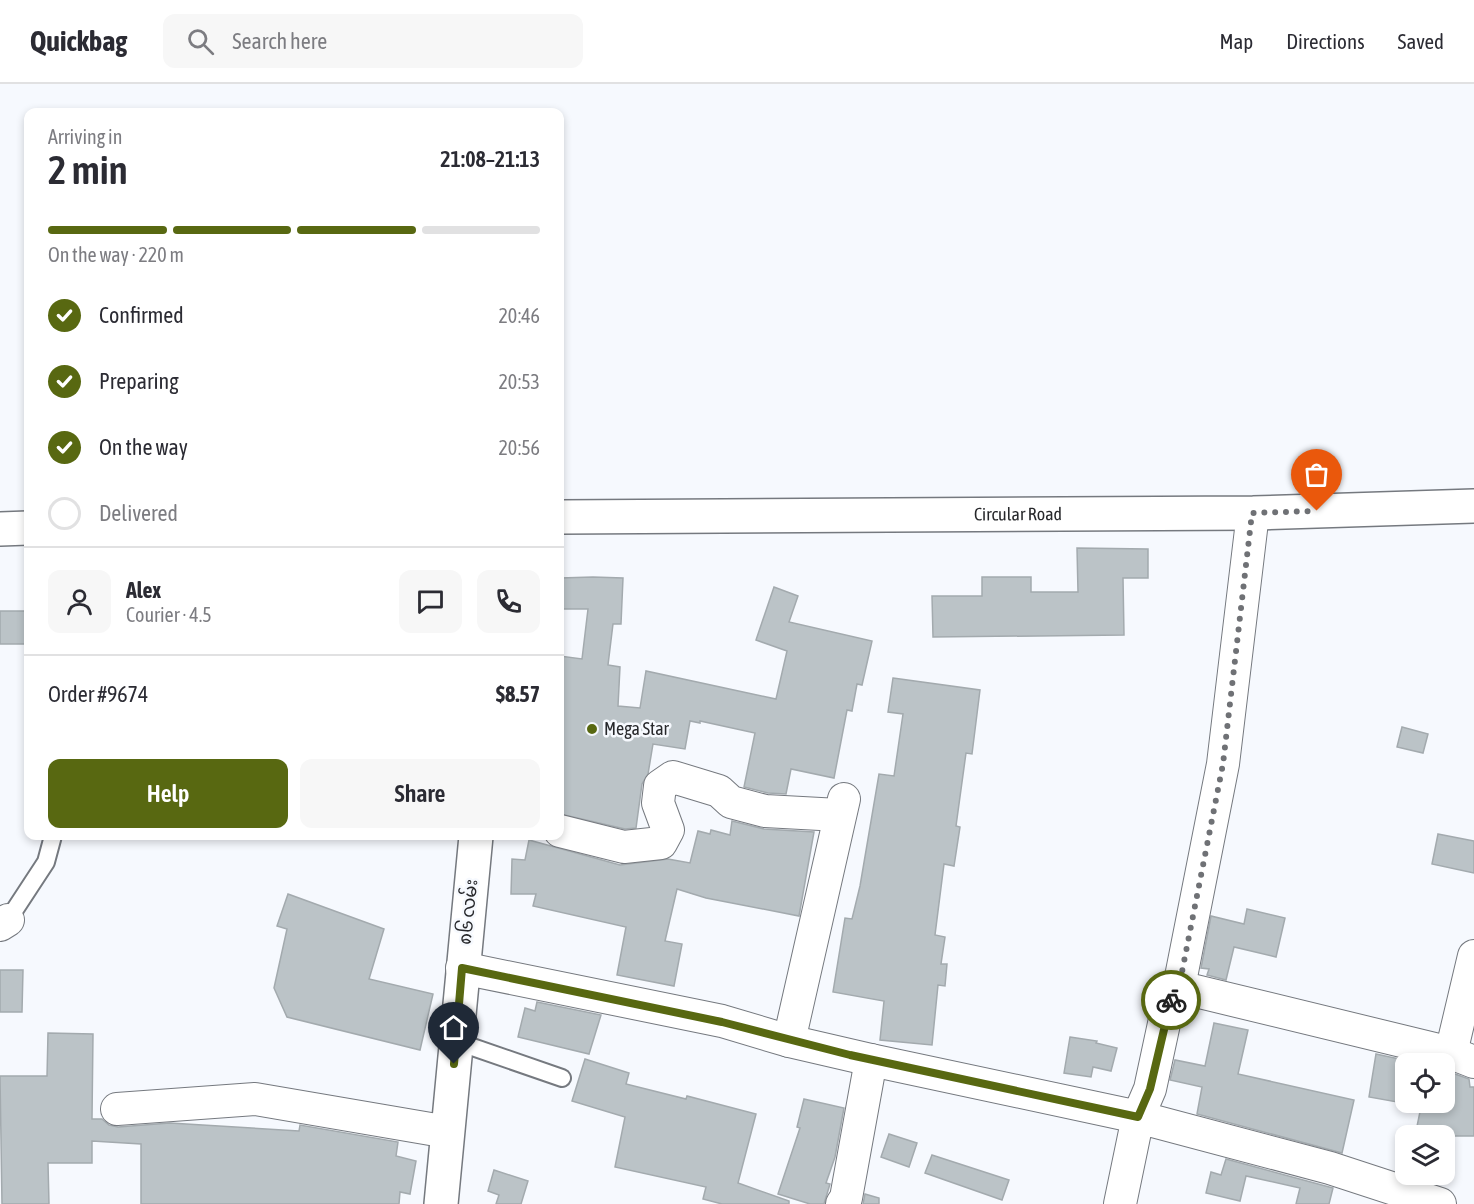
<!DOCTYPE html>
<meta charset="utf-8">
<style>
body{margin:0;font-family:"Asap Condensed","Noto Sans Myanmar",sans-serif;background:#f7f7f7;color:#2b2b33;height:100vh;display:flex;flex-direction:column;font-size:22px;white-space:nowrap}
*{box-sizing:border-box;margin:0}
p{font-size:20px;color:#7c7c81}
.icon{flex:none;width:33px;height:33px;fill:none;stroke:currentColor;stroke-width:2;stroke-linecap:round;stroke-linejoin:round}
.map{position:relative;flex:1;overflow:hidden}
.side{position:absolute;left:24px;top:24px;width:540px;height:732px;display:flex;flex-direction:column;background:#fff;border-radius:12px;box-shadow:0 3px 9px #0003}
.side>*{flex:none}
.tools{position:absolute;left:1395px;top:969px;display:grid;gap:12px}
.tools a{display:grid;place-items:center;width:60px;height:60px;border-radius:12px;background:#fff;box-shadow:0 3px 9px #0003;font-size:30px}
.pin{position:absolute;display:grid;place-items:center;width:51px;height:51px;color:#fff;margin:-62px -26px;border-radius:50% 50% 50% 0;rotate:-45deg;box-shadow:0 0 6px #0007}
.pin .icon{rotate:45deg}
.courier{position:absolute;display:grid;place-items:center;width:60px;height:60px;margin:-30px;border:4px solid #586811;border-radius:50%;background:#fff;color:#222;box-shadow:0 2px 8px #0007}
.overview em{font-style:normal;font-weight:600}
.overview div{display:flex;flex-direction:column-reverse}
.overview{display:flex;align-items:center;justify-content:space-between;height:102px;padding:0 24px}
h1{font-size:39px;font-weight:600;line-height:45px}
.bar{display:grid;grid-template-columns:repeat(4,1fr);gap:9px 6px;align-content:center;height:72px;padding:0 24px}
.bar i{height:8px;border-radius:4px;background:#e1e1e2}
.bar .selected{background:#586811}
.bar p{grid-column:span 4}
.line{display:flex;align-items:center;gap:15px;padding:0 24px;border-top:2px solid #e1e1e2}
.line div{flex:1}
.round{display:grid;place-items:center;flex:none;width:63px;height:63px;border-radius:12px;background:#f7f7f7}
ol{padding:0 24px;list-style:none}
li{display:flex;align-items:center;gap:18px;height:66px}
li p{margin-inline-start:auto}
li .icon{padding:6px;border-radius:50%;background:#586811;color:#fff;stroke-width:4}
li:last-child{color:#7c7c81}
li i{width:33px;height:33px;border:3px solid #e1e1e2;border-radius:50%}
.button{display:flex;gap:12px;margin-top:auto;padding:12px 24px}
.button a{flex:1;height:69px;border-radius:12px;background:#586811;color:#fff;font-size:24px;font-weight:600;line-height:69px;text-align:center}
.button a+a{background:#f7f7f7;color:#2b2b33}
header{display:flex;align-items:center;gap:36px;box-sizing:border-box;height:84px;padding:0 30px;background:#fff;border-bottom:2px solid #e1e1e2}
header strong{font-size:28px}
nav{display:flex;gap:33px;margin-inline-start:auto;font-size:21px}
.search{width:420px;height:54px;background:#f7f7f7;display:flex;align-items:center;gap:15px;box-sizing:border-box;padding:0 21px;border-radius:12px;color:#7c7c81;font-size:22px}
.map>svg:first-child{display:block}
.building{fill:#bbc3c7;stroke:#a3aaae;stroke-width:1.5}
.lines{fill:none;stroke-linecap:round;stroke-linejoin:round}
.service-casing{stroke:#75797f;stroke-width:20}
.minor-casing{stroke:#75797f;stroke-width:34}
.tertiary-casing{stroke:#75797f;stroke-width:36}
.secondary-casing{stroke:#75797f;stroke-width:36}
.service{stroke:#fff;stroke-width:16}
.minor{stroke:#fff;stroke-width:32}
.tertiary{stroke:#fff;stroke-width:33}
.secondary{stroke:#fff;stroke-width:33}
.done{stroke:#6f7175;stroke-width:6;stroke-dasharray:0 10.8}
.route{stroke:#586811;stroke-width:8}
.poi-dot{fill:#586811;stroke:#f6f9fe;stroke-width:2}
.labels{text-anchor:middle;stroke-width:5;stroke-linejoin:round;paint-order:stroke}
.street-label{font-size:18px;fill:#27282b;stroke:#f6f9fe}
.poi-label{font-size:18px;fill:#27282b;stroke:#f6f9fe;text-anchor:start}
</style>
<header>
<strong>Quickbag</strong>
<div class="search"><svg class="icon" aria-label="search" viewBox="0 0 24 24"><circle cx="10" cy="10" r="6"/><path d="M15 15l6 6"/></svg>Search here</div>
<nav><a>Map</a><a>Directions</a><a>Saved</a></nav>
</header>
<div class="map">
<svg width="1474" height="1120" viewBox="0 0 1474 1120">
<rect width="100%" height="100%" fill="#f6f9fe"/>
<g class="building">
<path d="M1077 464 1148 465V494H1123L1124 551 933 553 932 512H982V493H1031V508H1078Z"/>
<path d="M593 493 623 494 621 540H613L608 581 620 583 618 622 640 624 646 587 776 615 787 567 756 556 774 503 798 512 789 538 872 557 862 601 857 600 852 627 847 626 834 694 791 685 786 710 768 709 744 703 755 649 700 637V639L690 637 685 665 653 660 648 690 642 700 636 744 625 745 560 730V572L582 575 588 525H560V494Z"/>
<rect x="0" y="527" width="28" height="33"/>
<path d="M893 594 980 606 972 670 966 669 956 742 960 743 954 782 944 780 935 851 945 853 941 880H947L945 902 938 901 932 961 880 956 884 917 833 908 845 834 852 835 860 802 879 690 894 692 903 630 888 628Z"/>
<path d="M1402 643 1428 650 1423 669 1397 663Z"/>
<path d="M732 737 764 745 814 748 799 832 706 814 677 805 665 857 682 860 674 902 617 891 626 843 533 822 536 810H511L512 775 525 776 529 756 620 781 668 775 690 779 698 747 710 750 711 746 730 751Z"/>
<path d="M1438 750 1474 757V789L1432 780Z"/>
<path d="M288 810 384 845 369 895 433 910 420 966 287 933 274 904 287 845 277 842Z"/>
<path d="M1247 825 1285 834 1276 873 1234 863 1226 896 1207 891 1209 885 1201 884 1211 832 1244 840Z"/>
<path d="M0 886H23L22 928H0Z"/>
<path d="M537 918 601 931 589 970 518 953 525 924 535 927Z"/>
<path d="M1214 939 1248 946 1238 990 1354 1016 1342 1069 1197 1030 1202 1003 1170 996 1175 976 1205 982Z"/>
<path d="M48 949 93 950 92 1035H102L109 1041 118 1043 170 1039 299 1047 300 1041 398 1058 396 1072 416 1077 410 1110 400 1108 399 1120H141V1060L92 1057V1079H48L49 1120H2L0 992H47Z"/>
<path d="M1070 953 1097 957 1096 959 1117 964 1111 987 1093 983 1091 993 1064 989Z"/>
<path d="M1376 970 1404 976 1397 1018 1369 1013Z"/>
<path d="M585 975 629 989 626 1000 686 1015 687 1012 756 1030 738 1099 789 1117V1120H722L703 1115 706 1103 615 1083 625 1033 572 1017Z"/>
<path d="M1444 986 1469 995 1470 1003H1474V1052H1415L1422 1018H1444Z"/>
<path d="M804 1015 844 1024 835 1073 826 1099 830 1100 824 1120H810L778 1110 800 1044 797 1043Z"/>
<path d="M889 1050 917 1059 909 1083 881 1073Z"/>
<path d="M932 1071 1009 1096 1002 1116 925 1089Z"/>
<path d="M1226 1075 1333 1104 1329 1120H1296L1300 1104 1246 1092 1240 1117 1206 1109 1211 1088 1221 1091Z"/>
<path d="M494 1086 528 1097 521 1120H496L499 1111 488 1107Z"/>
<path d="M865 1110 879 1114V1120H863Z"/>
</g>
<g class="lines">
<defs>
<g id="service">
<path d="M8 836 46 778 53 752"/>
<path d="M455 957 562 994"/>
</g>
<g id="minor">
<path d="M560 747 624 763 661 759 668 746 658 719 660 702 673 693 719 707 731 718 765 727 839 731"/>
<path d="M0 841 8 836"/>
<path d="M462 884 722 937 789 957 871 976 1138 1033 1150 1005 1168 921 1179 903 1223 680 1253 429"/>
<path d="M1179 903 1451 969 1474 978"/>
<path d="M789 957 844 715"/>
<path d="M1451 969 1474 872"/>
<path d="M117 1025 255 1015 448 1048"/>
<path d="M842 1120 846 1114 871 976"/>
<path d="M1120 1120 1138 1033 1330 1084 1440 1120"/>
</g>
<path id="tertiary" d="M441 1120 476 752"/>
<g id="secondary">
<path id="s1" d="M560 433 1253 429 1474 422"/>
<path d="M0 445 28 444"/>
</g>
</defs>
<use href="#service" class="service-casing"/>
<use href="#minor" class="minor-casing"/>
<use href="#tertiary" class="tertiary-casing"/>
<use href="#secondary" class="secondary-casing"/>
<use href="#service" class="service"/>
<use href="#minor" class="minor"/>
<use href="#tertiary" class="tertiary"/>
<use href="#secondary" class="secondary"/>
</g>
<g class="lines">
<path class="done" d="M1171 916 1179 903 1223 680 1252 429 1317 427"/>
<path class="route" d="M454 980 462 884 722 938 850 971 1138 1033 1150 1005 1171 916"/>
</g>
<circle class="poi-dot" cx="592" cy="645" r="6"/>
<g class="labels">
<g class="street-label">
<text dy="6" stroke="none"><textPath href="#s1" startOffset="458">Circular Road</textPath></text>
<text transform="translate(468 828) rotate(-84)" y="6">၈၆ လမ်း</text>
</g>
<g class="poi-label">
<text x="604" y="651">Mega Star</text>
</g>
</g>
</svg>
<div class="tools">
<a><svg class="icon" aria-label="locate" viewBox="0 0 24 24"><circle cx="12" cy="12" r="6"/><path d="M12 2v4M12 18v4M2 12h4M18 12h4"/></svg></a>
<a><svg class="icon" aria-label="layers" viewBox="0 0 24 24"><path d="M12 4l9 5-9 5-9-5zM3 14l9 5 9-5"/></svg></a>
</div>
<div class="pin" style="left:1317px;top:427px;background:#ea580c"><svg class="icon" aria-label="bag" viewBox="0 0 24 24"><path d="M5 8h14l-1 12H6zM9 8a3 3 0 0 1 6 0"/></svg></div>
<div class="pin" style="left:454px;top:980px;background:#1f2937"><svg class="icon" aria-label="home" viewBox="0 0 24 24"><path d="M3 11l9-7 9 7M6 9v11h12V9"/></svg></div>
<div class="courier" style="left:1171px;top:916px"><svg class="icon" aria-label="bike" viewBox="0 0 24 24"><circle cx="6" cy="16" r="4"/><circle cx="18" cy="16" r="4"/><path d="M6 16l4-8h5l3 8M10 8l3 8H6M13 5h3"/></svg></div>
<section class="side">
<div class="overview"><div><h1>2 min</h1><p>Arriving in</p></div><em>21:08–21:13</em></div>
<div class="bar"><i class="selected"></i><i class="selected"></i><i class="selected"></i><i></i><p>On the way · 220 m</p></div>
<ol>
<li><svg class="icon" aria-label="check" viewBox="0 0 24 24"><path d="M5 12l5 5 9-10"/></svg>Confirmed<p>20:46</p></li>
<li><svg class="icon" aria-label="check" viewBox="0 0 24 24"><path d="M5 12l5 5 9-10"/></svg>Preparing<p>20:53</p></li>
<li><svg class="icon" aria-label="check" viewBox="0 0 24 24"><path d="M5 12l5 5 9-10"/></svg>On the way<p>20:56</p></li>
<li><i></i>Delivered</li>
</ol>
<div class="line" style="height:108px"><a class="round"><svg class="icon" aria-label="person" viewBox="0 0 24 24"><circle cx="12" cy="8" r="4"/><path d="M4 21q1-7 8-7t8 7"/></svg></a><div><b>Alex</b><p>Courier · 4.5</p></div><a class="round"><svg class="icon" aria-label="chat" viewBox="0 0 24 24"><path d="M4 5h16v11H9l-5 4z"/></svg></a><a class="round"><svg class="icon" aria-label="phone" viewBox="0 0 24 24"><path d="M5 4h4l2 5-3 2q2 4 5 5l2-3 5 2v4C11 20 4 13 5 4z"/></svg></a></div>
<div class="line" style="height:78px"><div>Order #9674</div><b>$8.57</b></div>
<div class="button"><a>Help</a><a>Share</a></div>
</section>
</div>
